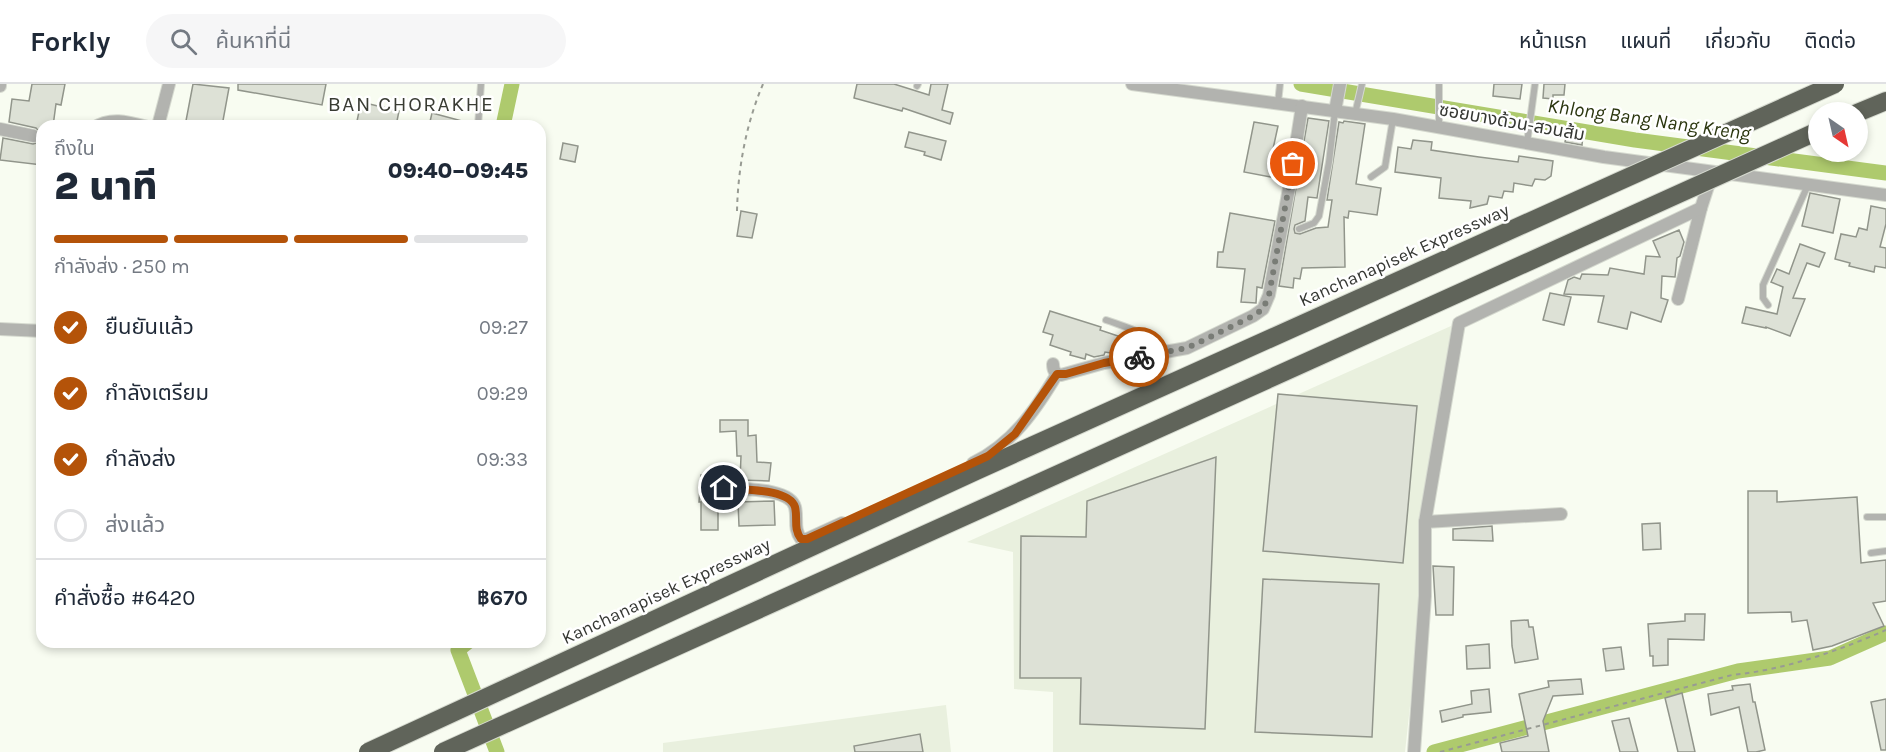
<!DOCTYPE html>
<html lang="th">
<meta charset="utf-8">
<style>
body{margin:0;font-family:Karla,"Noto Sans Thai",sans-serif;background:#f6f6f7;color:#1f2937;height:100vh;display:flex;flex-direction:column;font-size:22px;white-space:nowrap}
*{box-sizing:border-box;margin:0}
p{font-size:20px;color:#747a83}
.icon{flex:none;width:33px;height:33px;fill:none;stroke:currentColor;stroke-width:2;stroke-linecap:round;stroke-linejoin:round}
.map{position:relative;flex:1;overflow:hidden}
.details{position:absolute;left:36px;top:36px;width:510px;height:528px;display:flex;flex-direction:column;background:#fff;border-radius:18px;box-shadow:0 3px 9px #0003}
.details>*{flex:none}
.needle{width:39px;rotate:146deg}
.tools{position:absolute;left:1808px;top:18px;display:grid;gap:12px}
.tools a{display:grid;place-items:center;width:60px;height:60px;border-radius:50%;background:#fff;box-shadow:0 3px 9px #0003;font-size:30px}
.pin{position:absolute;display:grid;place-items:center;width:51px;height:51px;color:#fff;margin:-26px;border:3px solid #fff;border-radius:50%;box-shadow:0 2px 6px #0007}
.courier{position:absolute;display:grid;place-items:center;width:60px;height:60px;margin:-30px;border:4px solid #b45309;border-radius:50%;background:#fff;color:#222;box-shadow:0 2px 8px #0007}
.headline em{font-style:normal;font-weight:800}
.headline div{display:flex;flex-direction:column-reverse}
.headline{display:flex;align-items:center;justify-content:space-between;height:102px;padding:0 18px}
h1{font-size:39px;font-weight:800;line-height:45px}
.bar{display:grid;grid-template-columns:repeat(4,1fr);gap:9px 6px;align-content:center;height:72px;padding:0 18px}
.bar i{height:8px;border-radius:4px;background:#e0e1e3}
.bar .current{background:#b45309}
.bar p{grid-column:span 4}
.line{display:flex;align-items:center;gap:15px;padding:0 18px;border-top:2px solid #e0e1e3}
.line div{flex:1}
ol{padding:0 18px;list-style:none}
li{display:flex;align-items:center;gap:18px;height:66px}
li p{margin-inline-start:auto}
li .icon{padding:6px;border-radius:50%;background:#b45309;color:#fff;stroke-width:4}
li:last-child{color:#747a83}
li i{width:33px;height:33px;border:3px solid #e0e1e3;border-radius:50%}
header{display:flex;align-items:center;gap:36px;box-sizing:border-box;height:84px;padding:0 30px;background:#fff;border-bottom:2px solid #e0e1e3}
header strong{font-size:28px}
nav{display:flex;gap:33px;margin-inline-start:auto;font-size:21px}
.search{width:420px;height:54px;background:#f6f6f7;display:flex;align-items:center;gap:15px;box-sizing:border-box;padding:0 21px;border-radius:33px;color:#747a83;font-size:22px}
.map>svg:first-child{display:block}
.built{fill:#e9f0de}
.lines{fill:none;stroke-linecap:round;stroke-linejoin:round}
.canal{stroke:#aeca6d;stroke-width:15}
.building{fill:#dde1d6;stroke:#91958b;stroke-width:1.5}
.service-casing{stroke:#d5d9cf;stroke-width:8}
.minor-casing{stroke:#d5d9cf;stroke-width:14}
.motorway-casing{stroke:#d5d9cf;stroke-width:20}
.path{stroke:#989b93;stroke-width:2;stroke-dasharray:4.5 4.5;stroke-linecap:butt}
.service{stroke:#b2b3af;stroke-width:6}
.minor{stroke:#b2b3af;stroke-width:12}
.motorway{stroke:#60645a;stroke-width:18}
.motorway-bridge-casing{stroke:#d5d9cf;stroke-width:20;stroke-linecap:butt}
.motorway-bridge{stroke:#60645a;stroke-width:18}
.done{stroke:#797c76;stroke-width:6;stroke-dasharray:0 10.8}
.route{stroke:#b45309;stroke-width:8}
.labels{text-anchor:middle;stroke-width:5;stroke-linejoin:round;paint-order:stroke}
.street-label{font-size:18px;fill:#353733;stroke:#fff}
.water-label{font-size:20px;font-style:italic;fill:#2b360f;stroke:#fff}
.quarter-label{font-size:21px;letter-spacing:1.5px;fill:#393c33;stroke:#fff}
</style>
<header>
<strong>Forkly</strong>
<div class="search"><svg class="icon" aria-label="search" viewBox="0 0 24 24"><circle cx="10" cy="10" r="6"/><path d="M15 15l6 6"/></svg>ค้นหาที่นี่</div>
<nav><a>หน้าแรก</a><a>แผนที่</a><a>เกี่ยวกับ</a><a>ติดต่อ</a></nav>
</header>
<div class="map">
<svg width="1886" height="668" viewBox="0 0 1886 668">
<rect width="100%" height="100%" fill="#f8fcf1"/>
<g class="built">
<path d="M1451 242 1405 668H1053V608L1014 605 1013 468 967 458Z"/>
<path d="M946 621 951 668H663V659Z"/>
</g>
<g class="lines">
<g class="canal">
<path d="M1301 0 1635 56 1886 89"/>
<path d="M503 42 512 0"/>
<path d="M468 558 458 566 497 668"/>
<path d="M1434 668 1738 587 1830 574 1886 549"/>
</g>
</g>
<g class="building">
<path d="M32 0H65L61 21 56 20 53 42H42V51L36 44 9 38 12 15 29 17Z"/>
<path d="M193 0 229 4 222 42H185Z"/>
<path d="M238 0H326L322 21 238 6Z"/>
<path d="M857 0H894L929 11 931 0H948L942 26 953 29 950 40 903 24 902 27 854 14Z"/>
<path d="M1494 0H1522L1520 15 1493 12Z"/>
<path d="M1544 0H1565L1564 11H1553V15L1543 14Z"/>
<path d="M361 18 399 27 396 42H356Z"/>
<path d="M432 29 466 38V42H429Z"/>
<path d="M1308 34 1329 37 1317 114 1308 113 1305 137 1295 141 1294 145 1295 149 1300 150 1316 144 1328 143 1332 116H1327L1339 38 1343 39 1344 37 1365 40 1356 100 1381 104 1377 131 1349 127 1348 134 1344 133 1345 183 1302 184 1300 195 1294 194 1293 204 1279 202Z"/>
<path d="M1254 38 1278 42 1271 74 1285 76 1282 95 1244 88Z"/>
<path d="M909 48 946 57 941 76 924 71 925 68 905 63Z"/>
<path d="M1567 49 1583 51 1582 61 1565 58Z"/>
<path d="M3 54 33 60 40 58 42 54V81L0 76Z"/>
<path d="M1413 56 1432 58 1431 66 1479 73 1518 78 1519 72 1553 77 1551 92 1545 96 1535 95 1532 102 1514 99 1513 108 1504 107 1502 114 1489 112 1487 120 1470 124 1471 117 1439 114 1441 94 1395 88 1398 63 1411 65Z"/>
<path d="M563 59 578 62 575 78 560 75Z"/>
<path d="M1810 109 1840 115 1833 149 1802 142Z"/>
<path d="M1871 122 1886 125V140L1880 163 1886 164V184L1875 182 1874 188 1849 182 1850 179 1835 175 1841 150 1856 153 1859 144 1867 146Z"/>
<path d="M741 127 757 130 752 154 737 152Z"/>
<path d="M1230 129 1275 137 1262 204 1257 203 1256 219 1241 218 1245 185 1217 183 1218 168H1223Z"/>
<path d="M1679 146 1684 158 1680 172 1677 174 1675 193 1662 192 1661 214 1668 216 1661 238 1631 228 1627 245 1598 238 1604 212 1564 210 1568 196 1574 193 1580 195 1582 190 1608 191 1610 184 1644 190 1646 172 1660 173 1653 157Z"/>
<path d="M1800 160 1825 169 1819 183 1807 179 1793 214 1805 215 1790 252 1766 243V244L1742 239 1746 223 1777 230 1783 203 1771 198 1777 185 1789 190Z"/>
<path d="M1550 209 1571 213 1564 241 1543 236Z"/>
<path d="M1050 227 1101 243 1100 246 1130 256 1126 267 1111 269 1105 268 1104 271 1094 273 1086 270 1085 275 1070 271 1071 268 1050 261 1053 251 1043 248Z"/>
<path d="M1278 310 1417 322 1403 479 1263 467Z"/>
<path d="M720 336H748V352L756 351 757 378 771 379 769 397 740 396 741 372H737L736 347 720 348Z"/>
<path d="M1216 373 1205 645 1080 640 1081 594H1020L1021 452 1086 453 1087 417Z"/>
<path d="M701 391H718L716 404 718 409V446H701V418H699Z"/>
<path d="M1748 407H1777V418L1857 413 1861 479 1886 476V517L1873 519 1884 542 1832 562 1813 566 1807 536 1792 538 1791 528 1748 529Z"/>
<path d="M774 417 775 441 739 442 738 418Z"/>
<path d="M1660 439 1661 465 1643 466 1642 440Z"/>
<path d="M1492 442 1493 457 1453 456V445Z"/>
<path d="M1433 482 1454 483 1453 531H1436Z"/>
<path d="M1263 495 1379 500 1372 653 1255 648Z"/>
<path d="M1685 530H1705L1704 556 1668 555V581L1653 582V572H1650L1648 540 1685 537Z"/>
<path d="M1528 536 1529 543H1533L1538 575 1515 579 1512 562 1511 537Z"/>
<path d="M1489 560 1490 584 1467 585 1466 562Z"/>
<path d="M1621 563 1624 585 1606 587 1603 565Z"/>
<path d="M1581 595 1583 610 1553 612 1543 637 1549 668H1502L1500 659 1528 652 1519 610 1549 603 1548 597Z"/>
<path d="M1750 600 1753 618H1755L1765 666 1756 668H1748L1739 623 1711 631 1708 610 1733 606 1732 602Z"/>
<path d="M1489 605 1491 628 1463 631V633L1442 638 1440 627 1472 620 1471 607Z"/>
<path d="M1682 609 1695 668H1678L1665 614Z"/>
<path d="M1886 615V666H1881L1871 618Z"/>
<path d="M1629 634 1638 668H1620L1612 637Z"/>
<path d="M920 650 923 668H855L854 662Z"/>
</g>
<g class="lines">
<defs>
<g id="service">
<path d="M1439 0V43"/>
<path d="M917 2 918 0"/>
<path d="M1278 19 1280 0"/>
<path d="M1355 30 1362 0"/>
<path d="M91 42C112 28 132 36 155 42"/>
<path d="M478 42 481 0"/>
<path d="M1527 59 1535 0"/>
<path d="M1371 93 1385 83 1393 35"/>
<path d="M1299 145 1314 139 1319 132 1329 78 1335 27"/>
<path d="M1768 221 1763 214V201L1808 101"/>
<path d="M1106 236C1134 246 1143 247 1165 268"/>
<path d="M1867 433H1886"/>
<path d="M1871 469 1886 467"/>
</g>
<g id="minor">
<path d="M1132 0 1393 35 1604 73 1886 111"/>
<path d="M0 2V0"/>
<path d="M1335 27 1340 0"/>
<path d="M158 42 169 0"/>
<path d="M0 45 34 52"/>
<path d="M1678 215 1701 124 1711 93"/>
<path d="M0 245 42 247"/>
<path d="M1053 280C1053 286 1055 290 1061 291L1104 279 1187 264 1253 232 1263 225 1269 211 1290 99 1302 22"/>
<path d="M973 379C1012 360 1035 327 1057 290"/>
<path d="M724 404C741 406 789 403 795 423 798 435 793 444 801 455H807L842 439"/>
<path d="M1425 438 1561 430"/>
<path d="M1414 668 1425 512V438L1459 239 1701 124"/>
</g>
<path id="motorway" d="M1857 29 1886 17"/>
</defs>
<use href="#service" class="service-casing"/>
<use href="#minor" class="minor-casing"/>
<use href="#motorway" class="motorway-casing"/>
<g class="path">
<path d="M737 127C738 84 746 40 763 0"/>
<path d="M1440 668 1732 591C1784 586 1838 567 1886 546"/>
</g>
<use href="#service" class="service"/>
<use href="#minor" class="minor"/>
<use href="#motorway" class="motorway"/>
<defs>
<g id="motorway-bridge">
<path d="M368 668 976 387 1835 0"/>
<path d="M443 668 1818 47"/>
</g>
</defs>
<use href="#motorway-bridge" class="motorway-bridge-casing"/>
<use href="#motorway-bridge" class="motorway-bridge"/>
</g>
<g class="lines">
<path class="done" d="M1139 273 1187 264 1198 259 1253 232 1263 225 1269 211 1293 80"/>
<path class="route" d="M724 404C741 406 789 404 795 423 798 435 793 444 801 455H807L988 372 1015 350 1057 290H1066L1104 279 1139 273"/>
</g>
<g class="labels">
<g class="street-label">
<text transform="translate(1512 38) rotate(10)" y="6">ซอยบางด้วน-สวนส้ม</text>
<text transform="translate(1404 171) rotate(-24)" y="6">Kanchanapisek Expressway</text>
<text transform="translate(666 507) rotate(-25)" y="6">Kanchanapisek Expressway</text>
</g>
<g class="water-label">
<text transform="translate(1649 35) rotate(8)" y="7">Khlong Bang Nang Kreng</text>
</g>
<g class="quarter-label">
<text x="411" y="27">BAN CHORAKHE</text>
</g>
</g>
</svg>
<div class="tools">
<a><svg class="needle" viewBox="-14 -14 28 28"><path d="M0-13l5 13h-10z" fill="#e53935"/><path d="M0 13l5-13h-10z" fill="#747a83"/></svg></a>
</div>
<div class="pin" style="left:1293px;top:80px;background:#ea580c"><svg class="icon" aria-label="bag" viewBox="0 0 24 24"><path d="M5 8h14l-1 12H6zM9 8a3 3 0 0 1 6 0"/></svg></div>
<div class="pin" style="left:724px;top:404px;background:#1f2937"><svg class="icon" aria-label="home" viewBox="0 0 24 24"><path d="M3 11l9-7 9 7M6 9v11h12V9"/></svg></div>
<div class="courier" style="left:1139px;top:273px"><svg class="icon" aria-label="bike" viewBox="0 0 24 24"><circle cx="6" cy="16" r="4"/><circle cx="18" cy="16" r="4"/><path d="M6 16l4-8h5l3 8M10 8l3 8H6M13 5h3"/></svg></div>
<section class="details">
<div class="headline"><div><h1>2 นาที</h1><p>ถึงใน</p></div><em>09:40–09:45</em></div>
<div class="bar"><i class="current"></i><i class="current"></i><i class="current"></i><i></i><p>กำลังส่ง · 250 m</p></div>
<ol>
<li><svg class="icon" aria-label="check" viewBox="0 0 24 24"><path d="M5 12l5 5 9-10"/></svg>ยืนยันแล้ว<p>09:27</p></li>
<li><svg class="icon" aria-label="check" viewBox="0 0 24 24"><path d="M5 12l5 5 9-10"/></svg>กำลังเตรียม<p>09:29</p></li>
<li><svg class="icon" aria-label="check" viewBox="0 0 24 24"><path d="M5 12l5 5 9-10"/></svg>กำลังส่ง<p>09:33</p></li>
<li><i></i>ส่งแล้ว</li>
</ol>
<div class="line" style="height:78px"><div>คำสั่งซื้อ #6420</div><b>฿670</b></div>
</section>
</div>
